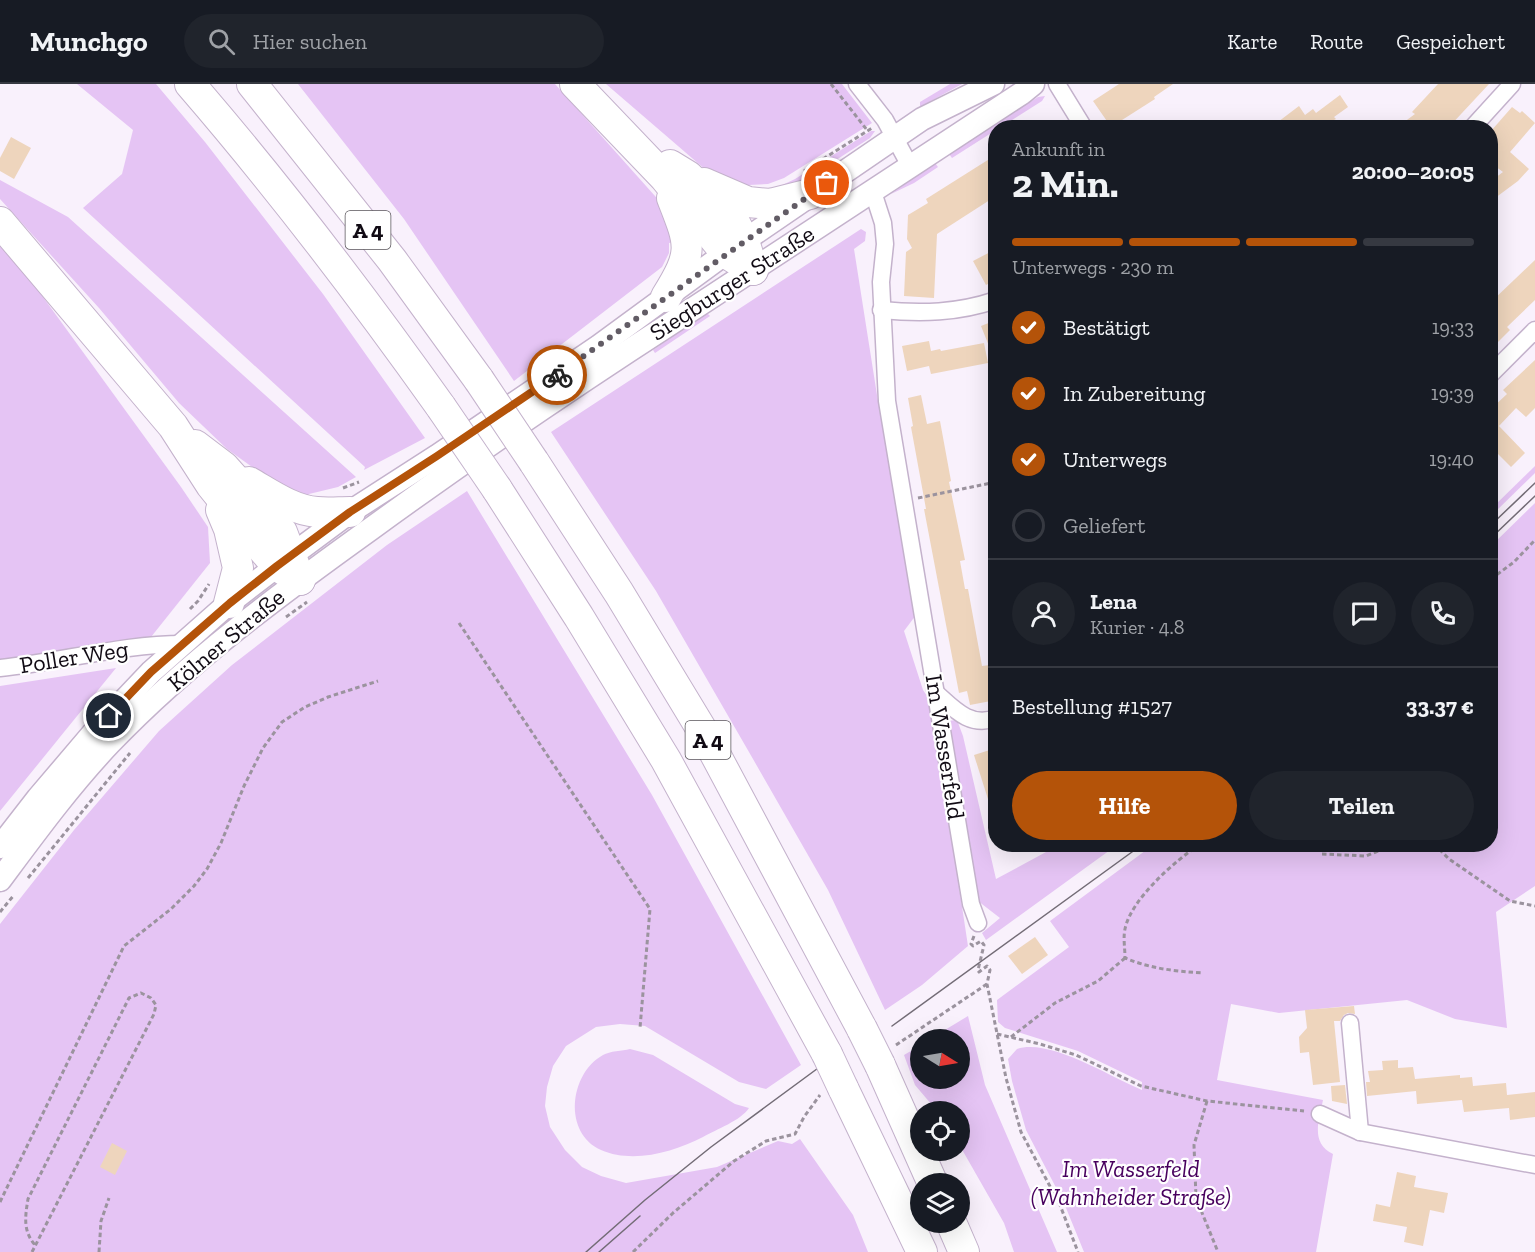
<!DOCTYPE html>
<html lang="de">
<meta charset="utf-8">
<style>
body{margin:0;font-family:"Zilla Slab",serif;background:#20242c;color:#f1f3f6;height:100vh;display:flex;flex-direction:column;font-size:22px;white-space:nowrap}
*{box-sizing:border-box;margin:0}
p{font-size:20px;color:#9ea1a6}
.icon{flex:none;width:33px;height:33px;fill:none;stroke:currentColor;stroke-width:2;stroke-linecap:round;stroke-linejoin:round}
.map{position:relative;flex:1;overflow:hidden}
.details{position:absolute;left:988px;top:36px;width:510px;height:732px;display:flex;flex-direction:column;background:#171b24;border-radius:24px;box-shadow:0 6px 24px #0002}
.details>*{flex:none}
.needle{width:39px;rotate:101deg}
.controls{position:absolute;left:910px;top:945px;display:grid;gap:12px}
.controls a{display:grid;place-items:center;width:60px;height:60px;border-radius:50%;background:#171b24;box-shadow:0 6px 24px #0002;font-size:30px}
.pin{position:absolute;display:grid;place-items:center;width:51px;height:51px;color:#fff;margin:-26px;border:3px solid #fff;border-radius:50%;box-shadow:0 2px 6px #0007}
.courier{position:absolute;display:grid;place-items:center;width:60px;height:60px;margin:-30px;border:4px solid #b45309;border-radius:50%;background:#fff;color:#222;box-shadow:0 2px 8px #0007}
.overview em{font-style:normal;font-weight:700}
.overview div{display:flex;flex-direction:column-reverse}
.overview{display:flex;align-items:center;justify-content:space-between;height:102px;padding:0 24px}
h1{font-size:39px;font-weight:700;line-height:45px}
.bar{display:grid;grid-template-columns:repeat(4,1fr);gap:9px 6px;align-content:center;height:72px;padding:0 24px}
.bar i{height:8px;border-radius:4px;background:#363941}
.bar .active{background:#b45309}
.bar p{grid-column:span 4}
.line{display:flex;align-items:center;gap:15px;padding:0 24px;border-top:2px solid #363941}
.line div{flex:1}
.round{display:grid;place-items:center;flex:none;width:63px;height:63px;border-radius:32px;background:#20242c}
ol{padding:0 24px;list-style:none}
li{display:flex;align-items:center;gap:18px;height:66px}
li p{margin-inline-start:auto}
li .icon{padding:6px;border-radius:50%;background:#b45309;color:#fff;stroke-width:4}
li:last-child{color:#9ea1a6}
li i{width:33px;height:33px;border:3px solid #363941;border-radius:50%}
.primary-button{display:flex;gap:12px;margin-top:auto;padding:12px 24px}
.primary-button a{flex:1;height:69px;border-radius:36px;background:#b45309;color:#fff;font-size:24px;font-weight:700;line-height:69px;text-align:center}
.primary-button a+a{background:#20242c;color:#f1f3f6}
header{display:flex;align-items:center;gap:36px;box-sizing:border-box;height:84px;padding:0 30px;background:#171b24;border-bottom:2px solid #363941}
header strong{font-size:28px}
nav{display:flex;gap:33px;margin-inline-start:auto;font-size:21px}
.search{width:420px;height:54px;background:#20242c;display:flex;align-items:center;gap:15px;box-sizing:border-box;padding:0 21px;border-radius:33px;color:#9ea1a6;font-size:22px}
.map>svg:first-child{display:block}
.green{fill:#e5c4f4}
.building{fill:#eed5bd}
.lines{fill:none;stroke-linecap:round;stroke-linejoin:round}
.minor-casing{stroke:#c4b2cc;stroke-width:19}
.secondary-casing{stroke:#c4b2cc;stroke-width:25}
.motorway-casing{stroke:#c4b2cc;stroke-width:32}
.path{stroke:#9b939e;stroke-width:3;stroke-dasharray:4.5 3;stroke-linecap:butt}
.minor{stroke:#fff;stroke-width:16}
.secondary{stroke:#fff;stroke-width:22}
.motorway{stroke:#fff;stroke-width:30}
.tram{stroke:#736c76;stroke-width:1.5}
.motorway-bridge-casing{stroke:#c4b2cc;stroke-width:32;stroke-linecap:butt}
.motorway-bridge{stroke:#fff;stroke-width:30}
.done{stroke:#625c65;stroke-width:6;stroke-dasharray:0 10.8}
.route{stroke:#b45309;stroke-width:8}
.labels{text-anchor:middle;stroke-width:4.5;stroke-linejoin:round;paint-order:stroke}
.shield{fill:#fff;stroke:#58545a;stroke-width:1.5}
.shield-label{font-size:22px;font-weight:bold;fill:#110b14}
.street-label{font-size:24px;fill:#110b14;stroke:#fff}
.park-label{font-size:24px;font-style:italic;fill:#48005e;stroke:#fff}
</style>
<header>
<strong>Munchgo</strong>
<div class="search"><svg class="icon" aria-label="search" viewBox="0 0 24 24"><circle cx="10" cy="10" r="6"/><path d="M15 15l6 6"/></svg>Hier suchen</div>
<nav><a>Karte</a><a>Route</a><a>Gespeichert</a></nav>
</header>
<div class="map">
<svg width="1535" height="1168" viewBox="0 0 1535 1168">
<rect width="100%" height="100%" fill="#f9f1fc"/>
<g class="green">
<path d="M77 0H156L205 58 323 210 425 354 364 386 365 383 83 124 122 90 133 46Z"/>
<path d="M298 0H555L663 121 679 157 669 159V169L662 183 514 297 404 135Z"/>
<path d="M606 0H842L872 39 784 94 768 100 749 101 743 108 714 93Z"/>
<path d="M950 0H962L920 23V18Z"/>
<path d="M1045 12 1042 17 1001 43 996 44V46L952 74 949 70 1038 13Z"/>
<path d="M871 47H875L870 54 796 102 776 104 795 95Z"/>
<path d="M935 79 938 83 914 99 891 110Z"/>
<path d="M0 96 68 133 356 393 338 403 309 410 302 416 287 408 227 365 179 319 99 224 0 115Z"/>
<path d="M861 145 866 148 865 157 854 165 877 311 916 531 904 547 923 606 931 618 968 862 922 901 885 926 828 806 753 675 656 507 551 348Z"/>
<path d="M0 162 27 191 181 403 208 443 210 479 151 553 0 577Z"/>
<path d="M707 229 710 232 655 269 653 266Z"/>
<path d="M1535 382V389L1491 432V425Z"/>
<path d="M467 407 652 711 801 981 766 1005 739 998 645 942 620 940 596 943 566 962 553 982 547 1003 545 1022 550 1043 565 1066 582 1083 601 1092 626 1099 717 1083 778 1057 792 1060 800 1055 853 1131 868 1168H0V840L74 746 159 647 232 581 387 461Z"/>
<path d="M1535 419V802L1496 828 1507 944 1455 935 1407 916 1279 929 1231 920 1217 996 1323 1016C1319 1036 1310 1059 1333 1070L1316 1168H1084L1064 1119 1026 1046 1012 997 1008 975 1017 965C1050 954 1110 993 1142 1006V998L1078 967 1005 944 998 938 997 916 1069 863 1050 837 1153 761 1491 760V462Z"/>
<path d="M116 584 0 727V602Z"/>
<path d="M957 636 963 652 996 795 1059 761H1117L986 856 982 849 1000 834 978 817 947 637Z"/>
<path d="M968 932 985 1001 1057 1168H1014L1004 1139 960 1062V1028L937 1027 915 1001 904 971 921 961V994H960V956L930 955Z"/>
<path d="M630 965 653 971 735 1020 749 1024C740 1037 717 1045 703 1053 674 1068 633 1080 601 1066 563 1049 569 990 603 971 610 967 622 967 630 965Z"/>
</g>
<g class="building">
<path d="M1119 0H1173L1154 13 1155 15 1111 43 1093 17Z"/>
<path d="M1438 0H1489L1448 44H1396L1415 30 1412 28Z"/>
<path d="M1340 11 1348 23 1334 33 1336 35 1332 37 1337 44H1270L1299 22 1305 31 1313 25 1316 29Z"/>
<path d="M1512 23 1520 29 1522 27 1535 39 1510 68 1529 85 1518 97 1491 117V97L1503 88 1491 79V47Z"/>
<path d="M11 53 31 64 14 95 0 87V74Z"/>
<path d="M991 74 996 82V112L937 150 934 214 904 212 906 168 912 164 907 155 908 131 928 119 926 115Z"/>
<path d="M996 165V196L986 201 973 177Z"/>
<path d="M1535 176V216L1507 243 1510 246 1491 265V218Z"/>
<path d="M996 236V277H995L981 242Z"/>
<path d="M929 257 931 267 940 265 941 267 984 259 988 279 931 290 929 282 907 287 902 262Z"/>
<path d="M1535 276V324L1526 333 1516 324 1499 342 1525 369 1511 383 1491 363V325L1507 310 1503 306Z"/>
<path d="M921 311 927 340 940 337 951 397 949 398 965 476 960 477 965 505H968L982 582 990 581 996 616 970 621 967 607 959 609 924 425H926L911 343 913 342 908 314Z"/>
<path d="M996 664V734H994L974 671Z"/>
<path d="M1035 853 1048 871 1022 890 1008 872Z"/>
<path d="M1354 922 1355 930 1348 929 1344 931 1340 937H1334L1340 998 1313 1001 1309 968 1300 969 1299 953 1307 944 1305 926Z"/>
<path d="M1398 976V984L1413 983 1415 995 1460 991V994L1472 993 1473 1002 1506 999 1507 1011 1535 1008V1033L1510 1036 1509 1024 1464 1028 1462 1016 1417 1020 1416 1007 1367 1012 1366 998H1370L1368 987 1383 986 1382 977Z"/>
<path d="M1345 1001 1347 1020 1332 1017 1331 1002Z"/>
<path d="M112 1059 127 1067 115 1091 100 1083Z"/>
<path d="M1397 1088 1416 1092 1414 1103 1448 1109 1444 1129 1430 1126 1423 1162 1404 1158 1407 1143 1373 1137 1376 1120 1390 1123Z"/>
</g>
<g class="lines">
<defs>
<g id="minor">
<path d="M857 0 885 36 910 82"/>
<path d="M1057 0 1084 44"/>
<path d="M1472 44 1512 0"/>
<path d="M873 108 883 139 885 160 881 198 887 317 971 820 978 839"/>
<path d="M881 226C921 230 958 229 996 216"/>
<path d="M1491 290 1535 246"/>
<path d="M0 584C61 578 122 560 183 560"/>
<path d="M936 609C954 625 970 644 996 634"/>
<path d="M1350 939 1360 1048"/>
<path d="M1320 1030 1360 1048 1535 1081"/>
</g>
<g id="secondary">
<path d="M0 763 38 714 95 647 151 588 229 519 277 482 350 428 437 372 599 262 726 169 922 35 993 0"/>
<path d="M0 796C35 749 70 701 110 659 189 577 280 510 372 444 471 372 571 304 673 238 790 162 906 85 1022 9L1033 0"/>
</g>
<g id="motorway">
<path d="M190 0C279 103 362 212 441 323"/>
<path d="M252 0 392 176 479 296"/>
<path d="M575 0 665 94 726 169 753 186"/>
<path d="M670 81 688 92 734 137 744 157 753 186"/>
<path d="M704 99 748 118 770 120 810 110"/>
<path d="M0 138 173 342 211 401 260 462 277 482 300 496"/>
<path d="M666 213C694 168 691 162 672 114"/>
<path d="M195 361 224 383 282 448 300 496"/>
<path d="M534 378 619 509 705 651 862 945"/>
<path d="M249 398C270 410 292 426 317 428 328 429 339 428 350 428"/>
<path d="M497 405 579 533 666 676 827 970"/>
<path d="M221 426 229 445 238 484 229 519"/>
<path d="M880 981 933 1100"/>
<path d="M843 1004 922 1168"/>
<path d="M951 1138 964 1168"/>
</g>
</defs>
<use href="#minor" class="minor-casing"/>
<use href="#secondary" class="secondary-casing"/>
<use href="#motorway" class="motorway-casing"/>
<g class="path">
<path d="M831 0 867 46"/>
<path d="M804 87 872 44"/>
<path d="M343 404 359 398"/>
<path d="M918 414 996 398"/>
<path d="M1491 495 1514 478 1535 456"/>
<path d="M190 525 198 517 209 500"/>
<path d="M286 533 307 518"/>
<path d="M459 539 650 825 640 944"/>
<path d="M1200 760C1175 777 1131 815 1125 845 1123 854 1125 864 1125 874 1152 885 1174 887 1203 889"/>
<path d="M1434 760 1449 775 1510 817 1535 822"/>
<path d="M1322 770 1366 772 1396 760"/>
<path d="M28 794 130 669"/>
<path d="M0 828 14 811"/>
<path d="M974 852 971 860 973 862 981 857 984 861 978 886 979 888 987 882 990 886 987 900 1006 994 1021 1048 1060 1121 1078 1168"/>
<path d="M997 950 1040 960 1076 971 1141 1002 1207 1017 1304 1027"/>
<path d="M1011 953 1055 919 1098 897 1125 874"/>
<path d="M896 961 987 900"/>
<path d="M1207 1017 1194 1061 1196 1114 1218 1168"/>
<path d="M0 1118 124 862 171 825 194 802 207 785 221 759 244 702 263 664 282 638 305 623 328 613 378 597"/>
<path d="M32 1168 154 930 156 921 151 914 141 909 129 914 28 1115C25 1133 23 1147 35 1161"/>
<path d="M99 1168 101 1137 109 1114"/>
<path d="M633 1168 673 1129 734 1077 766 1057 795 1050 804 1033 820 1011"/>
</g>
<use href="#minor" class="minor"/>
<use href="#secondary" class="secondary"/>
<use href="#motorway" class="motorway"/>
<g class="tram">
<path d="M1491 441 1535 399"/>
<path d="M1491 454 1535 412"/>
<path d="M892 942 1143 760"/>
<path d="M586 1168 645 1116 711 1063 825 979"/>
<path d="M599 1168 640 1132"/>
</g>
<defs>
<g id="motorway-bridge">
<path d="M479 296 534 378"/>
<path d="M441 323 497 405"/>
<path d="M862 945 880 981"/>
<path d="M827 970 843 1004"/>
</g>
</defs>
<use href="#motorway-bridge" class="motorway-bridge-casing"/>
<use href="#motorway-bridge" class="motorway-bridge"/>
</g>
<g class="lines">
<path class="done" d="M557 291 827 99"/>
<path class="route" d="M109 632 151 588 183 560 230 519 277 482 350 428 437 372 557 291"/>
</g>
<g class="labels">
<g class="shield">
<rect x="345.5" y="127" width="45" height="38" rx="4.5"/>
<rect x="685.5" y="637" width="45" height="38" rx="4.5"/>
</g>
<g class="shield-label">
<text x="368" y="154">A 4</text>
<text x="708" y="664">A 4</text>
</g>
<g class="street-label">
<text transform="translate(732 199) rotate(-33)" y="8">Siegburger Straße</text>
<text transform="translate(226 556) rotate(-40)" y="8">Kölner Straße</text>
<text transform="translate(74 573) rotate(-9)" y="8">Poller Weg</text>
<text transform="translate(945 663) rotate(81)" y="8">Im Wasserfeld</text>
</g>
<g class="park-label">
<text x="1131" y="1093">Im Wasserfeld<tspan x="1131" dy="28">(Wahnheider Straße)</tspan></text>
</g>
</g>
</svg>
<div class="controls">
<a><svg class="needle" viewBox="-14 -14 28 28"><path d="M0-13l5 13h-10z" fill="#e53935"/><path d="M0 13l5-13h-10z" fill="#9ea1a6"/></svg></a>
<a><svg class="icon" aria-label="locate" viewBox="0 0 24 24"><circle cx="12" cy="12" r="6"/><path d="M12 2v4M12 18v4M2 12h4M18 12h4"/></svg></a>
<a><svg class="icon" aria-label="layers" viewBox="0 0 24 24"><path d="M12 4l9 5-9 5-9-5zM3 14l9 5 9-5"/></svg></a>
</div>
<div class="pin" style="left:827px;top:99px;background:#ea580c"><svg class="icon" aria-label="bag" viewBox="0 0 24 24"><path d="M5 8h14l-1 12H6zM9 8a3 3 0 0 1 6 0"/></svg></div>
<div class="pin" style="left:109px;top:632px;background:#1f2937"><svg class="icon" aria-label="home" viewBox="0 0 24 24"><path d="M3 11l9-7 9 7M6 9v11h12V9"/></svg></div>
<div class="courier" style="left:557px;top:291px"><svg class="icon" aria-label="bike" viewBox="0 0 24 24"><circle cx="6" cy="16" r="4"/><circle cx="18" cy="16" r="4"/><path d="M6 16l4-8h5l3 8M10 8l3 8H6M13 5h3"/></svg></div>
<section class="details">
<div class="overview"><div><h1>2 Min.</h1><p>Ankunft in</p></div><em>20:00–20:05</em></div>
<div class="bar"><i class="active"></i><i class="active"></i><i class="active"></i><i></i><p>Unterwegs · 230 m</p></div>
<ol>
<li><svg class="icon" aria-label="check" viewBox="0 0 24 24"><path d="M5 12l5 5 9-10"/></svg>Bestätigt<p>19:33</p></li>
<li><svg class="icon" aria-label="check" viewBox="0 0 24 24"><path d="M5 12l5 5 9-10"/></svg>In Zubereitung<p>19:39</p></li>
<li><svg class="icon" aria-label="check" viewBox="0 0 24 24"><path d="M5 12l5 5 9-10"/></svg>Unterwegs<p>19:40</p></li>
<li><i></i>Geliefert</li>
</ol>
<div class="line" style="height:108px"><a class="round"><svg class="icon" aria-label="person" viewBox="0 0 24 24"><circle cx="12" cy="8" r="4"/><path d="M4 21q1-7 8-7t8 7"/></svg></a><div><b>Lena</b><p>Kurier · 4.8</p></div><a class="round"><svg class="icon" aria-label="chat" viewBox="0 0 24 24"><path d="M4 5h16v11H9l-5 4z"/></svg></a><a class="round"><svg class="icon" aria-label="phone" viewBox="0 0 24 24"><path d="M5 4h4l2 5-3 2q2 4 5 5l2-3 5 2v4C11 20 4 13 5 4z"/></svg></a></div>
<div class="line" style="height:78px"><div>Bestellung #1527</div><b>33.37 €</b></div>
<div class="primary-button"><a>Hilfe</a><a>Teilen</a></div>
</section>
</div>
